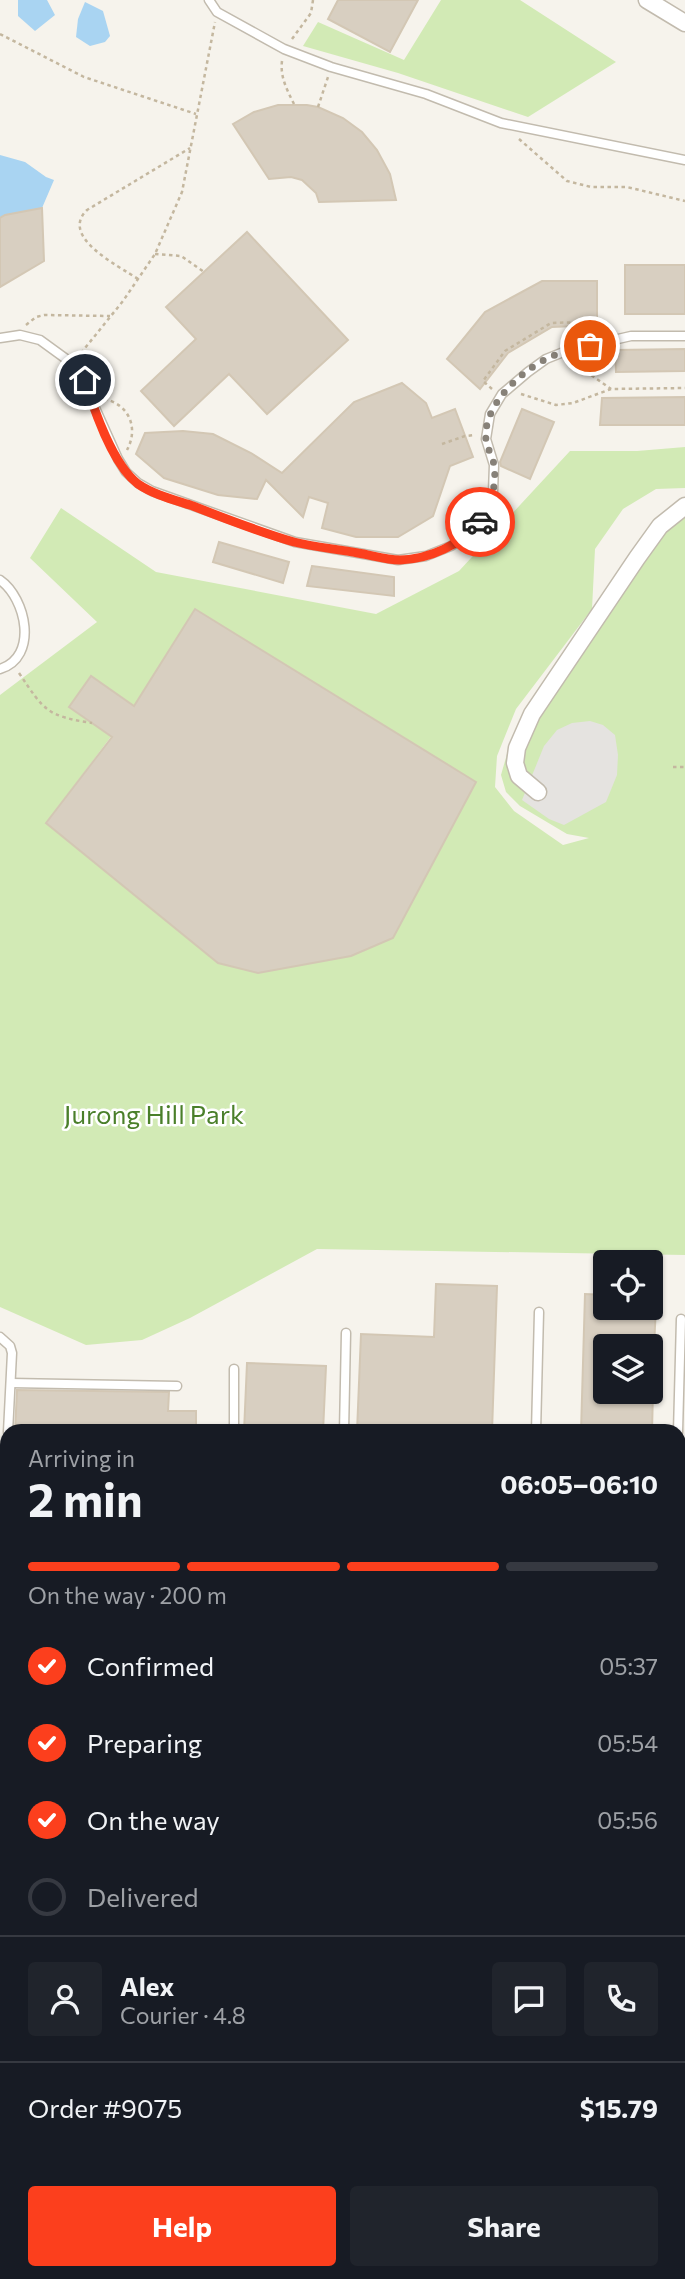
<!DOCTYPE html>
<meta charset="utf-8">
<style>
body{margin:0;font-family:Commissioner,sans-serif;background:#20242c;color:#f1f3f6;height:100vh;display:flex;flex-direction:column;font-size:26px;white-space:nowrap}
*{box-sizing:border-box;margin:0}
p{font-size:23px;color:#9ea1a6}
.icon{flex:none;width:38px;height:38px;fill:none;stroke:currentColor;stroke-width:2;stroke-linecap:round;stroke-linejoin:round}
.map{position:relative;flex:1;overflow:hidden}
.panel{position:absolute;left:0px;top:1424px;width:686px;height:856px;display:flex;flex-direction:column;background:#171b24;border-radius:21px 21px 0 0;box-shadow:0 2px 5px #0004}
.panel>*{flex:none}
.controls{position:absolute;left:593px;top:1250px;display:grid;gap:14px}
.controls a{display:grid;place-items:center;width:70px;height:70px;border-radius:7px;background:#171b24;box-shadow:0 2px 5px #0004;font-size:35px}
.pin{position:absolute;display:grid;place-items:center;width:60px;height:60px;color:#fff;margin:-30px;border:4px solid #fff;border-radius:50%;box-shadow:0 2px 7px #0007}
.courier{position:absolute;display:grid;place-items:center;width:70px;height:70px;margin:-35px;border:5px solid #fc3f1d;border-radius:50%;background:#fff;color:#222;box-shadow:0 2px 9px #0007}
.summary em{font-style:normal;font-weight:700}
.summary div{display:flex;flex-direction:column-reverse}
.summary{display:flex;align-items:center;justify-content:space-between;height:119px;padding:0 28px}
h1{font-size:46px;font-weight:700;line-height:52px}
.bar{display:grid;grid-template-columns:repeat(4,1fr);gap:10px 7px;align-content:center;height:84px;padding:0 28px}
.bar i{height:9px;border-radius:5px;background:#363941}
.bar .current{background:#fc3f1d}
.bar p{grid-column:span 4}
.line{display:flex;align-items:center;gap:18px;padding:0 28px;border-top:2px solid #363941}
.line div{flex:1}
.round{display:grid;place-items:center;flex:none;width:74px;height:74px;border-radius:7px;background:#20242c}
ol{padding:0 28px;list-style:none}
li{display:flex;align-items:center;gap:21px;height:77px}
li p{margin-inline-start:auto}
li .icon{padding:7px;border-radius:50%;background:#fc3f1d;color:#fff;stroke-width:4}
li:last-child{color:#9ea1a6}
li i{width:38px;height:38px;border:4px solid #363941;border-radius:50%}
.primary-button{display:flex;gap:14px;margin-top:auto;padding:14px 28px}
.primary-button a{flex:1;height:80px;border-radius:7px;background:#fc3f1d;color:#fff;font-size:28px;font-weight:700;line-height:80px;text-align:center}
.primary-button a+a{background:#20242c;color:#f1f3f6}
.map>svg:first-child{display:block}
.industrial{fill:#e6e2dd}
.green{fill:#d2eab5;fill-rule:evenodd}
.parking{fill:#e5e3e0}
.water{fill:#a9d4f2}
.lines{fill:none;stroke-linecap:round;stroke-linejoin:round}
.stream{stroke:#a9d4f2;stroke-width:5}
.building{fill:#d8cfc1;stroke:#d3c7b4;stroke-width:2}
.service-casing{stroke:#c2bbae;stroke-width:11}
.minor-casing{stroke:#c2bbae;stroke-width:19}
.primary-casing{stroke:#e6c16a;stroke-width:30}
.path{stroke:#c4b79f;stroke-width:2.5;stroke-dasharray:3.5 3.5;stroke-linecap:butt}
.service{stroke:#fff;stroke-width:8}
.minor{stroke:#fff;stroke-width:16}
.primary{stroke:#ffe39c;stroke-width:26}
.done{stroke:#878178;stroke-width:7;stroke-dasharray:0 12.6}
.route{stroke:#fc3f1d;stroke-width:9}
.labels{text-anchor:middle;stroke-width:5;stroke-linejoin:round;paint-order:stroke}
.park-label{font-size:26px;fill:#4a7f2a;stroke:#fff}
</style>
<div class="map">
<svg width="685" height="2279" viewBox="0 0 685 2279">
<rect width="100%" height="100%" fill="#f6f3ec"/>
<path class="industrial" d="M679 1707H685V2177L679 2179Z"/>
<g class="green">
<path d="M441 0H520L616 62 528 117 398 73 303 46 318 22 404 60Z"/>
<path d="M685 447V488L656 489 623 509 595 549 592 609 516 709 497 756 495 787 514 811 563 845 589 838 567 834 520 806 506 792 501 775 509 747 525 710 602 609 640 538 672 507 685 503V1255L317 1249 190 1318 142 1340 86 1345 0 1307V695L97 622 30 558 61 508 156 572 376 614 459 571 570 451H637ZM195 609 476 782 393 938 351 956 258 973 218 963 46 823 134 706Z"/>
</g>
<path class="parking" d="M590 721 603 725 615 735 618 755 617 775 606 802 564 825 549 819 522 800 544 746 557 730 572 723Z"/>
<g class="water">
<path d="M18 0H47L55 15 35 31 18 16Z"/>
<path d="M85 2 103 11 110 36 105 42 90 46 76 37 78 19Z"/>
<path d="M0 155 25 162 46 177 54 180 42 208 5 215 0 218Z"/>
</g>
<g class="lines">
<path class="stream" d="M0 2263H7"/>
</g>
<g class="building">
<path d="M338 0H418L390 52 328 19Z"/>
<path d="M278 105H307L318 107 343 118 362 132 377 150 390 174 396 200 319 202 316 193 302 180 291 177 269 179 233 124 254 112Z"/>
<path d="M42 208 44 261 0 287V218L5 215Z"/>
<path d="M247 232 348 340 267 414 229 374 174 426 141 391 196 339 166 307Z"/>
<rect x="625" y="265" width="60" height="49"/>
<path d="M542 281H597V325L552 327 508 353 480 389 447 359 485 312Z"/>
<path d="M685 349V371L616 372 615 350Z"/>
<path d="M402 383 426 403 432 418 455 409 473 457 450 466 433 516 398 537H356L322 528 328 503 309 497 303 517 266 480 257 499 218 495 164 478 136 454 145 433 183 431 213 434 251 453 282 473 354 402Z"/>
<path d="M685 397V425H600L602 398Z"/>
<path d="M522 409 554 422 530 479 501 466 500 462Z"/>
<path d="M219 542 289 562 283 583 213 562Z"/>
<path d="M312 566 394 577V596L307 586Z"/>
<path d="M195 609 476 782 393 938 351 956 258 973 218 963 46 823 112 737 69 707 91 676 134 706Z"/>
<path d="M436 1284 497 1286 492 1432H357L361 1334 434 1337Z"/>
<path d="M585 1294 606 1295V1307H656L654 1346H606V1391H653L652 1432H581Z"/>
<path d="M247 1363 326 1366 323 1432H244Z"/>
<path d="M17 1390 169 1392 168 1411H196V1432H15Z"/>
</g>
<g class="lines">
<defs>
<g id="service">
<path d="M209 0 217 12 284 49 331 67 426 94 501 123 685 160"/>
<path d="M0 338 20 335 40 340 73 364 85 380 91 399 118 459 126 472 138 483 152 491 295 542 398 560 426 556 451 546 469 534 483 518 493 492 494 465 486 439 490 414 502 394 528 372 546 359 566 351 631 336H685"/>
<path d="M0 580C26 598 39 657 0 669"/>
<path d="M0 1337 10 1346 12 1353 8 1432"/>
<path d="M11 1383 177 1386"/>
<path d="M234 1432V1369"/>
<path d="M344 1432 346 1333"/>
<path d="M536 1432 539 1312"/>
<path d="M678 1432 681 1319"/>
<path d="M0 1571 7 1446"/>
<path d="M0 1816H7"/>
<path d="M679 1831 685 1832"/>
<path d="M679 1909 685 1910"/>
<path d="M0 2199H7"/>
<path d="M679 2260H685"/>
<path d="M0 2273H7"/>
<path d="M24 2273V2279"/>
<path d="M355 2273V2279"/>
<path d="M576 2273V2279"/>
</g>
<g id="minor">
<path d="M647 0 685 23"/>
<path d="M538 792 519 776 515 763 517 748 532 714 637 558 660 526 685 506"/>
</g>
<g id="primary">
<path d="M0 1615H7"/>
<path d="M679 1624H685"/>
<path d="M0 1661 7 1660"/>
<path d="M679 1677H685"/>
</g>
</defs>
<use href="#service" class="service-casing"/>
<use href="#minor" class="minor-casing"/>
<use href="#primary" class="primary-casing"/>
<g class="path">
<path d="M0 34 84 77 196 114"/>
<path d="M292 39 311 13 313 0"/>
<path d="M282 61C280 77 287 90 294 104"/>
<path d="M318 107 328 77"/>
<path d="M519 139 567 181 591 187H627L685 201"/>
<path d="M155 254 181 256 204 272"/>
<path d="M138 279C119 266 59 237 87 210L190 148"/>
<path d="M26 325 36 317 44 315 110 316"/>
<path d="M81 353 123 301 155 254 182 192 215 22"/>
<path d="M576 361 587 372 611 389"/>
<path d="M492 389 483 381 505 351 551 323 584 322 587 333"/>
<path d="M521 394 556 405 573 403 611 389 685 388"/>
<path d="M104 399C129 404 139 428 127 450"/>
<path d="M442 444 465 436 475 435"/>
<path d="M19 673C44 710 46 716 92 723"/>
<path d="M673 767H685"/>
<path d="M0 1690H7"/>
<path d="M679 1701 685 1702"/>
</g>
<use href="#service" class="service"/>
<use href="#minor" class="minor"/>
<use href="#primary" class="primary"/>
</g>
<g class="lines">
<path class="done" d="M480 522C491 508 497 483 494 465 493 457 487 448 486 440 482 406 521 371 548 358 562 351 576 349 590 346"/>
<path class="route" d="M85 380C94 410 113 465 138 484 154 495 175 500 193 506 226 519 260 532 294 542 314 547 337 549 358 553 371 555 386 560 400 560 430 559 460 545 480 522"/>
</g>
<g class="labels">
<g class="park-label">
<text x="154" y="1124">Jurong Hill Park</text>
</g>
</g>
</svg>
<div class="controls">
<a><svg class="icon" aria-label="locate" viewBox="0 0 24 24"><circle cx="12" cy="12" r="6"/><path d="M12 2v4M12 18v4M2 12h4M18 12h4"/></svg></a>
<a><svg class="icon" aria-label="layers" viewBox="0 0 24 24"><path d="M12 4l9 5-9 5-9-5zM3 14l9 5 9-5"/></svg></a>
</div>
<div class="pin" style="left:590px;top:346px;background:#ea580c"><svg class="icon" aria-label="bag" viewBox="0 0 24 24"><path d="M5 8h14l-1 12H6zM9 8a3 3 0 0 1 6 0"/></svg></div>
<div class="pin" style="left:85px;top:380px;background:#1f2937"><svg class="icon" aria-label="home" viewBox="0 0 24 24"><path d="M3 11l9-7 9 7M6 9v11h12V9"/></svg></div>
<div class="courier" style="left:480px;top:522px"><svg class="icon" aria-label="car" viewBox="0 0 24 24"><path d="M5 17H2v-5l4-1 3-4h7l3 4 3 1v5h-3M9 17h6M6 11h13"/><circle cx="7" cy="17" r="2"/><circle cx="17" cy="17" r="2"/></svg></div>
<section class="panel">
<div class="summary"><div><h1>2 min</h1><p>Arriving in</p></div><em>06:05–06:10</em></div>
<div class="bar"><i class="current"></i><i class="current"></i><i class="current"></i><i></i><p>On the way · 200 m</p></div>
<ol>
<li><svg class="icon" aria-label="check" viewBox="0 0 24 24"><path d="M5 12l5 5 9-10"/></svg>Confirmed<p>05:37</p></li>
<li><svg class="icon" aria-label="check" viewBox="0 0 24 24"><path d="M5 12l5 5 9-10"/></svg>Preparing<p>05:54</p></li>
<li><svg class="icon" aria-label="check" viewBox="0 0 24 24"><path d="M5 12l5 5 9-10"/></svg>On the way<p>05:56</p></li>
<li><i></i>Delivered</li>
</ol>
<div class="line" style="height:126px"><a class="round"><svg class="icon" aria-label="person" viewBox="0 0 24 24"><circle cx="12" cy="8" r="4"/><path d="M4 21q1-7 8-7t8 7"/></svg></a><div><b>Alex</b><p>Courier · 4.8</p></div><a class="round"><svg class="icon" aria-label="chat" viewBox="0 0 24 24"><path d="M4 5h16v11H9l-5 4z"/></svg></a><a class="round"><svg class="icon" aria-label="phone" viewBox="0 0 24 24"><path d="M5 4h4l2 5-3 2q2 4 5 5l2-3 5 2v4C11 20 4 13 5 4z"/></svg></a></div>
<div class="line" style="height:91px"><div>Order #9075</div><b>$15.79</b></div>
<div class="primary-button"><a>Help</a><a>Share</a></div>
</section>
</div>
